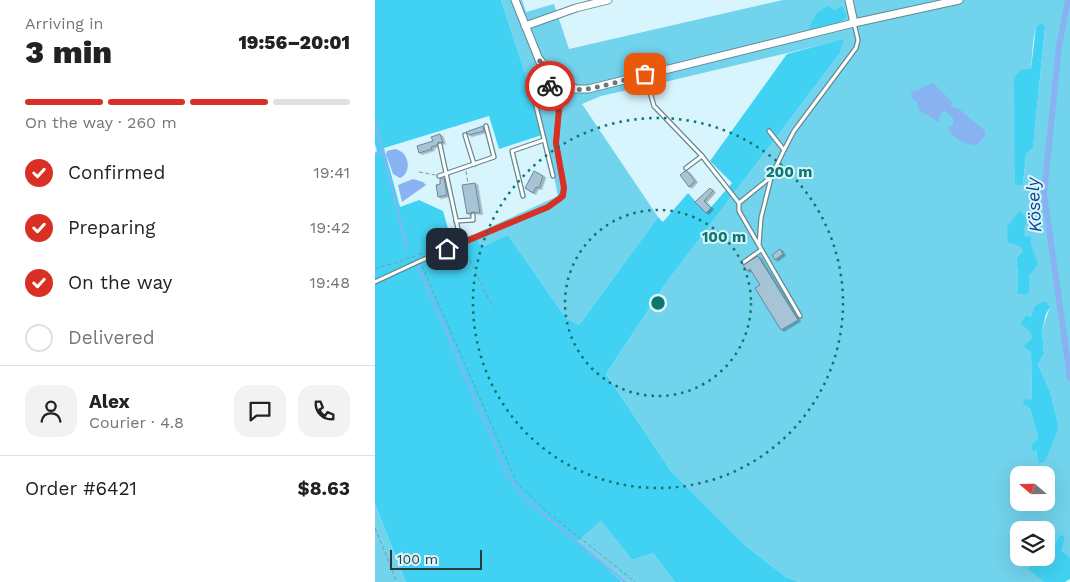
<!DOCTYPE html>
<meta charset="utf-8">
<style>
body{margin:0;font-family:"Work Sans",sans-serif;background:#f2f2f2;color:#222;height:100vh;display:flex;flex-direction:column;font-size:19px;white-space:nowrap}
*{box-sizing:border-box;margin:0}
p{font-size:16px;color:#767676}
.icon{flex:none;width:28px;height:28px;fill:none;stroke:currentColor;stroke-width:2;stroke-linecap:round;stroke-linejoin:round}
.map{position:relative;flex:1;overflow:hidden}
.sheet{display:flex;flex-direction:column;background:#fff;width:375px}
.sheet>*{flex:none}
.needle{width:32px;rotate:290deg}
.buttons{position:absolute;left:635px;top:466px;display:grid;gap:10px}
.buttons a{display:grid;place-items:center;width:45px;height:45px;border-radius:10px;background:#fff;box-shadow:0 5px 20px #0002;font-size:25px}
.scale{position:absolute;left:15px;bottom:12px;width:92px;box-sizing:border-box;padding-left:5px;border:2px solid #2c3a3e;border-top:0;font-size:14px;line-height:18px;white-space:nowrap;color:#2c3a3e;-webkit-text-stroke:4px #d8f5fd;paint-order:stroke}
.pin{position:absolute;display:grid;place-items:center;width:42px;height:42px;color:#fff;margin:-21px;border-radius:10px;box-shadow:0 2px 8px #0006}
.courier{position:absolute;display:grid;place-items:center;width:50px;height:50px;margin:-25px;border:4px solid #d93025;border-radius:50%;background:#fff;color:#222;box-shadow:0 1px 6px #0007}
.summary em{font-style:normal;font-weight:800}
.summary div{display:flex;flex-direction:column-reverse}
.summary{display:flex;align-items:center;justify-content:space-between;height:85px;padding:0 25px}
h1{font-size:32px;font-weight:800;line-height:38px}
.bar{display:grid;grid-template-columns:repeat(4,1fr);gap:8px 5px;align-content:center;height:60px;padding:0 25px}
.bar i{height:6px;border-radius:4px;background:#e0e0e0}
.bar .active{background:#d93025}
.bar p{grid-column:span 4}
.line{display:flex;align-items:center;gap:12px;padding:0 25px;border-top:1px solid #e0e0e0}
.line div{flex:1}
.round{display:grid;place-items:center;flex:none;width:52px;height:52px;border-radius:15px;background:#f2f2f2}
ol{padding:0 25px;list-style:none}
li{display:flex;align-items:center;gap:15px;height:55px}
li p{margin-inline-start:auto}
li .icon{padding:5px;border-radius:50%;background:#d93025;color:#fff;stroke-width:4}
li:last-child{color:#767676}
li i{width:28px;height:28px;border:2px solid #e0e0e0;border-radius:50%}
main{display:flex;flex:1;min-height:0}
.map>svg:first-child{display:block}
.green{fill:#71d3ec;fill-rule:evenodd}
.forest{fill:#41d2f3}
.water{fill:#88b2f1}
.lines{fill:none;stroke-linecap:round;stroke-linejoin:round}
.stream{stroke:#88b2f1;stroke-width:2}
.canal{stroke:#88b2f1;stroke-width:6}
.building{fill:#a7c3d6;stroke:#6c8698;filter:url(#shadow)}
.lane-casing{stroke:#668891;stroke-width:5.5}
.street-casing{stroke:#668891;stroke-width:9}
.path{stroke:#81969c;stroke-width:1;stroke-dasharray:4 2.5;stroke-linecap:butt}
.lane{stroke:#fff;stroke-width:3}
.street{stroke:#fff;stroke-width:7}
.done{stroke:#687b81;stroke-width:5;stroke-dasharray:0 9}
.route{stroke:#d93025;stroke-width:6}
.ring{fill:none;stroke:#0f766e;stroke-width:2.5;stroke-dasharray:2.5 5}
.labels{text-anchor:middle;stroke-width:4;stroke-linejoin:round;paint-order:stroke}
.water-label{font-size:18px;font-style:italic;fill:#15458a;stroke:#d8f5fd}
.centre{fill:#0f766e;stroke:#d8f5fd;stroke-width:2.5}
.ring-label{font-size:15px;text-anchor:middle;font-weight:bold;fill:#0f766e;stroke:#d8f5fd;stroke-width:4;stroke-linejoin:round;paint-order:stroke}
</style>
<main>
<section class="sheet">
<div class="summary"><div><h1>3 min</h1><p>Arriving in</p></div><em>19:56–20:01</em></div>
<div class="bar"><i class="active"></i><i class="active"></i><i class="active"></i><i></i><p>On the way · 260 m</p></div>
<ol>
<li><svg class="icon" aria-label="check" viewBox="0 0 24 24"><path d="M5 12l5 5 9-10"/></svg>Confirmed<p>19:41</p></li>
<li><svg class="icon" aria-label="check" viewBox="0 0 24 24"><path d="M5 12l5 5 9-10"/></svg>Preparing<p>19:42</p></li>
<li><svg class="icon" aria-label="check" viewBox="0 0 24 24"><path d="M5 12l5 5 9-10"/></svg>On the way<p>19:48</p></li>
<li><i></i>Delivered</li>
</ol>
<div class="line" style="height:90px"><a class="round"><svg class="icon" aria-label="person" viewBox="0 0 24 24"><circle cx="12" cy="8" r="4"/><path d="M4 21q1-7 8-7t8 7"/></svg></a><div><b>Alex</b><p>Courier · 4.8</p></div><a class="round"><svg class="icon" aria-label="chat" viewBox="0 0 24 24"><path d="M4 5h16v11H9l-5 4z"/></svg></a><a class="round"><svg class="icon" aria-label="phone" viewBox="0 0 24 24"><path d="M5 4h4l2 5-3 2q2 4 5 5l2-3 5 2v4C11 20 4 13 5 4z"/></svg></a></div>
<div class="line" style="height:65px"><div>Order #6421</div><b>$8.63</b></div>
</section>
<div class="map">
<svg width="695" height="582" viewBox="0 0 695 582">
<defs>
<filter id="shadow"><feDropShadow dx="2.5" dy="1.5" stdDeviation="0" flood-color="#0004"/></filter>
</defs>
<rect width="100%" height="100%" fill="#d8f5fd"/>
<g class="green">
<path d="M126 0H147L151 12 179 4 194 49 408 0H695V557L687 551 690 537 685 534 678 547 671 552V530H644V558H664L658 561 654 569 669 582H424L411 577 371 546 296 471 231 374 291 283 465 53 468 40 277 85 275 89 271 90 266 87 226 96 207 104 283 217 204 325 191 318 133 235 106 247 100 234 183 196 170 134ZM667 22 670 29 658 146 651 154 648 185H640L656 69 658 42 661 27ZM645 210 650 238 656 236V243L662 264 654 276V292H642L643 273 641 258 648 251 639 219ZM675 307 667 330 669 353 663 365 675 391 684 427 665 464 658 443 663 438 655 408 657 400 656 353 648 346 657 340V333ZM644 475H671V502H644Z"/>
<path d="M0 504 31 582H0Z"/>
<path d="M226 521 257 560 278 553 300 582H247L203 541Z"/>
</g>
<g class="forest">
<path d="M0 0H126L170 134 124 149 114 116 9 148 25 207 44 200 68 211 77 243 100 234 106 247 133 235 191 318 204 325 283 217 288 222 313 193 331 213 357 183 335 161 412 54 469 39 465 53 291 283 231 374 296 471 371 546 411 577 424 582H300L278 553 257 560 226 521 203 541 247 582H31L0 504V153L2 151 0 144Z"/>
<path d="M452 6 460 10 467 6 472 17 464 23 432 32 441 14Z"/>
<path d="M667 22 670 28 658 147 651 154 648 185H640L639 78 646 70 656 69 661 27Z"/>
<path d="M645 210 652 219 649 229 650 237 656 236V243L663 264 654 276V292L650 295 642 293 643 273 641 258 648 251 646 247 633 242 632 227Z"/>
<path d="M670 301 675 307 671 314 667 330 669 353 663 365 675 391 684 427 670 461 664 464 661 451 656 450 658 443 663 438 655 408 648 404 649 399 657 400 656 353 648 346 657 339 656 333 646 323 651 315 656 318 660 306Z"/>
<path d="M685 534 690 537 687 551 695 557V579L690 582H669L653 569C659 561 662 558 671 558V552L678 547Z"/>
</g>
<g class="water">
<path d="M558 83 577 102 576 106 584 109 610 131V136L602 145C591 145 576 138 573 127L578 125V118L570 111 566 113 564 118 565 123 543 109 542 102 537 98 536 91C548 91 549 85 558 83Z"/>
<path d="M20 149C35 152 37 173 25 178L18 174 14 162 11 155 12 151Z"/>
<path d="M38 179 48 182 51 185 27 202 23 185Z"/>
</g>
<g class="lines">
<g class="stream">
<path d="M0 120 32 250"/>
<path d="M0 155 7 153"/>
<path d="M43 267 133 476 150 499 250 582"/>
</g>
<path class="canal" d="M693 0 684 46 669 194 695 378"/>
</g>
<g class="building">
<path d="M108 126 109 131 94 135 91 132Z"/>
<path d="M65 134 68 143 64 142 62 145 56 147 57 149 44 153 42 146 58 141 56 137Z"/>
<path d="M159 171 168 176 164 188 161 187 158 193 150 188Z"/>
<path d="M310 171H312L320 181 314 187 305 175Z"/>
<path d="M69 178 72 195 63 197 61 185 65 184V179Z"/>
<path d="M100 183 105 213 98 212 92 214 87 185Z"/>
<path d="M335 188 338 191 329 201 336 208 331 213 320 202Z"/>
<path d="M405 249 408 254 400 260 397 255Z"/>
<path d="M383 256 423 320 406 330 380 288 385 285 375 269 372 271 368 265Z"/>
</g>
<g class="lines">
<defs>
<g id="lane">
<path d="M169 75 161 94 160 102 178 176"/>
<path d="M270 75 279 106 327 156 364 203"/>
<path d="M394 131 409 150"/>
<path d="M90 135 99 164"/>
<path d="M65 145 86 243"/>
<path d="M311 168 327 156"/>
<path d="M64 176 119 157 111 126"/>
<path d="M148 196 137 151 169 140"/>
<path d="M81 221 98 220V215"/>
<path d="M384 245 386 218 396 178"/>
<path d="M369 262 386 250"/>
<path d="M0 282 45 261 173 207 185 199 189 190 181 143 184 110"/>
<path d="M425 316 364 211V203L396 177 409 150 419 131 481 48 483 40 479 23"/>
</g>
<g id="street">
<path d="M140 0 184 109"/>
<path d="M474 0 479 23"/>
<path d="M150 26 201 8 233 0"/>
<path d="M164 59 172 68 196 87 201 89H213L479 23 584 0"/>
</g>
</defs>
<use href="#lane" class="lane-casing"/>
<use href="#street" class="street-casing"/>
<g class="path">
<path d="M188 101 195 93"/>
<path d="M91 171 93 183"/>
<path d="M44 172 60 175"/>
<path d="M89 248 114 300 120 307"/>
<path d="M47 266 142 483 170 510 260 582"/>
<path d="M0 269C25 261 59 253 78 234"/>
<path d="M0 528 22 582"/>
</g>
<use href="#lane" class="lane"/>
<use href="#street" class="street"/>
</g>
<g class="lines">
<path class="done" d="M175 86 164 59C172 68 189 86 200 89 215 92 254 78 270 74"/>
<path class="route" d="M72 249 173 207 188 196 189 187 181 143 184 109 175 86"/>
</g>
<g class="ring">
<circle cx="283" cy="303" r="93"/>
<circle cx="283" cy="303" r="185"/>
</g>
<g class="labels">
<g class="water-label">
<text transform="translate(659 205) rotate(-93)" y="6">Kösely</text>
</g>
</g>
<circle cx="283" cy="303" r="8" class="centre"/>
<g class="ring-label">
<text x="414" y="177">200 m</text>
<text x="349" y="242">100 m</text>
</g>
</svg>
<div class="buttons">
<a><svg class="needle" viewBox="-14 -14 28 28"><path d="M0-13l5 13h-10z" fill="#e53935"/><path d="M0 13l5-13h-10z" fill="#767676"/></svg></a>
<a><svg class="icon" aria-label="layers" viewBox="0 0 24 24"><path d="M12 4l9 5-9 5-9-5zM3 14l9 5 9-5"/></svg></a>
</div>
<div class="scale">100 m</div>
<div class="pin" style="left:270px;top:74px;background:#ea580c"><svg class="icon" aria-label="bag" viewBox="0 0 24 24"><path d="M5 8h14l-1 12H6zM9 8a3 3 0 0 1 6 0"/></svg></div>
<div class="pin" style="left:72px;top:249px;background:#1f2937"><svg class="icon" aria-label="home" viewBox="0 0 24 24"><path d="M3 11l9-7 9 7M6 9v11h12V9"/></svg></div>
<div class="courier" style="left:175px;top:86px"><svg class="icon" aria-label="bike" viewBox="0 0 24 24"><circle cx="6" cy="16" r="4"/><circle cx="18" cy="16" r="4"/><path d="M6 16l4-8h5l3 8M10 8l3 8H6M13 5h3"/></svg></div>
</div>
</main>
